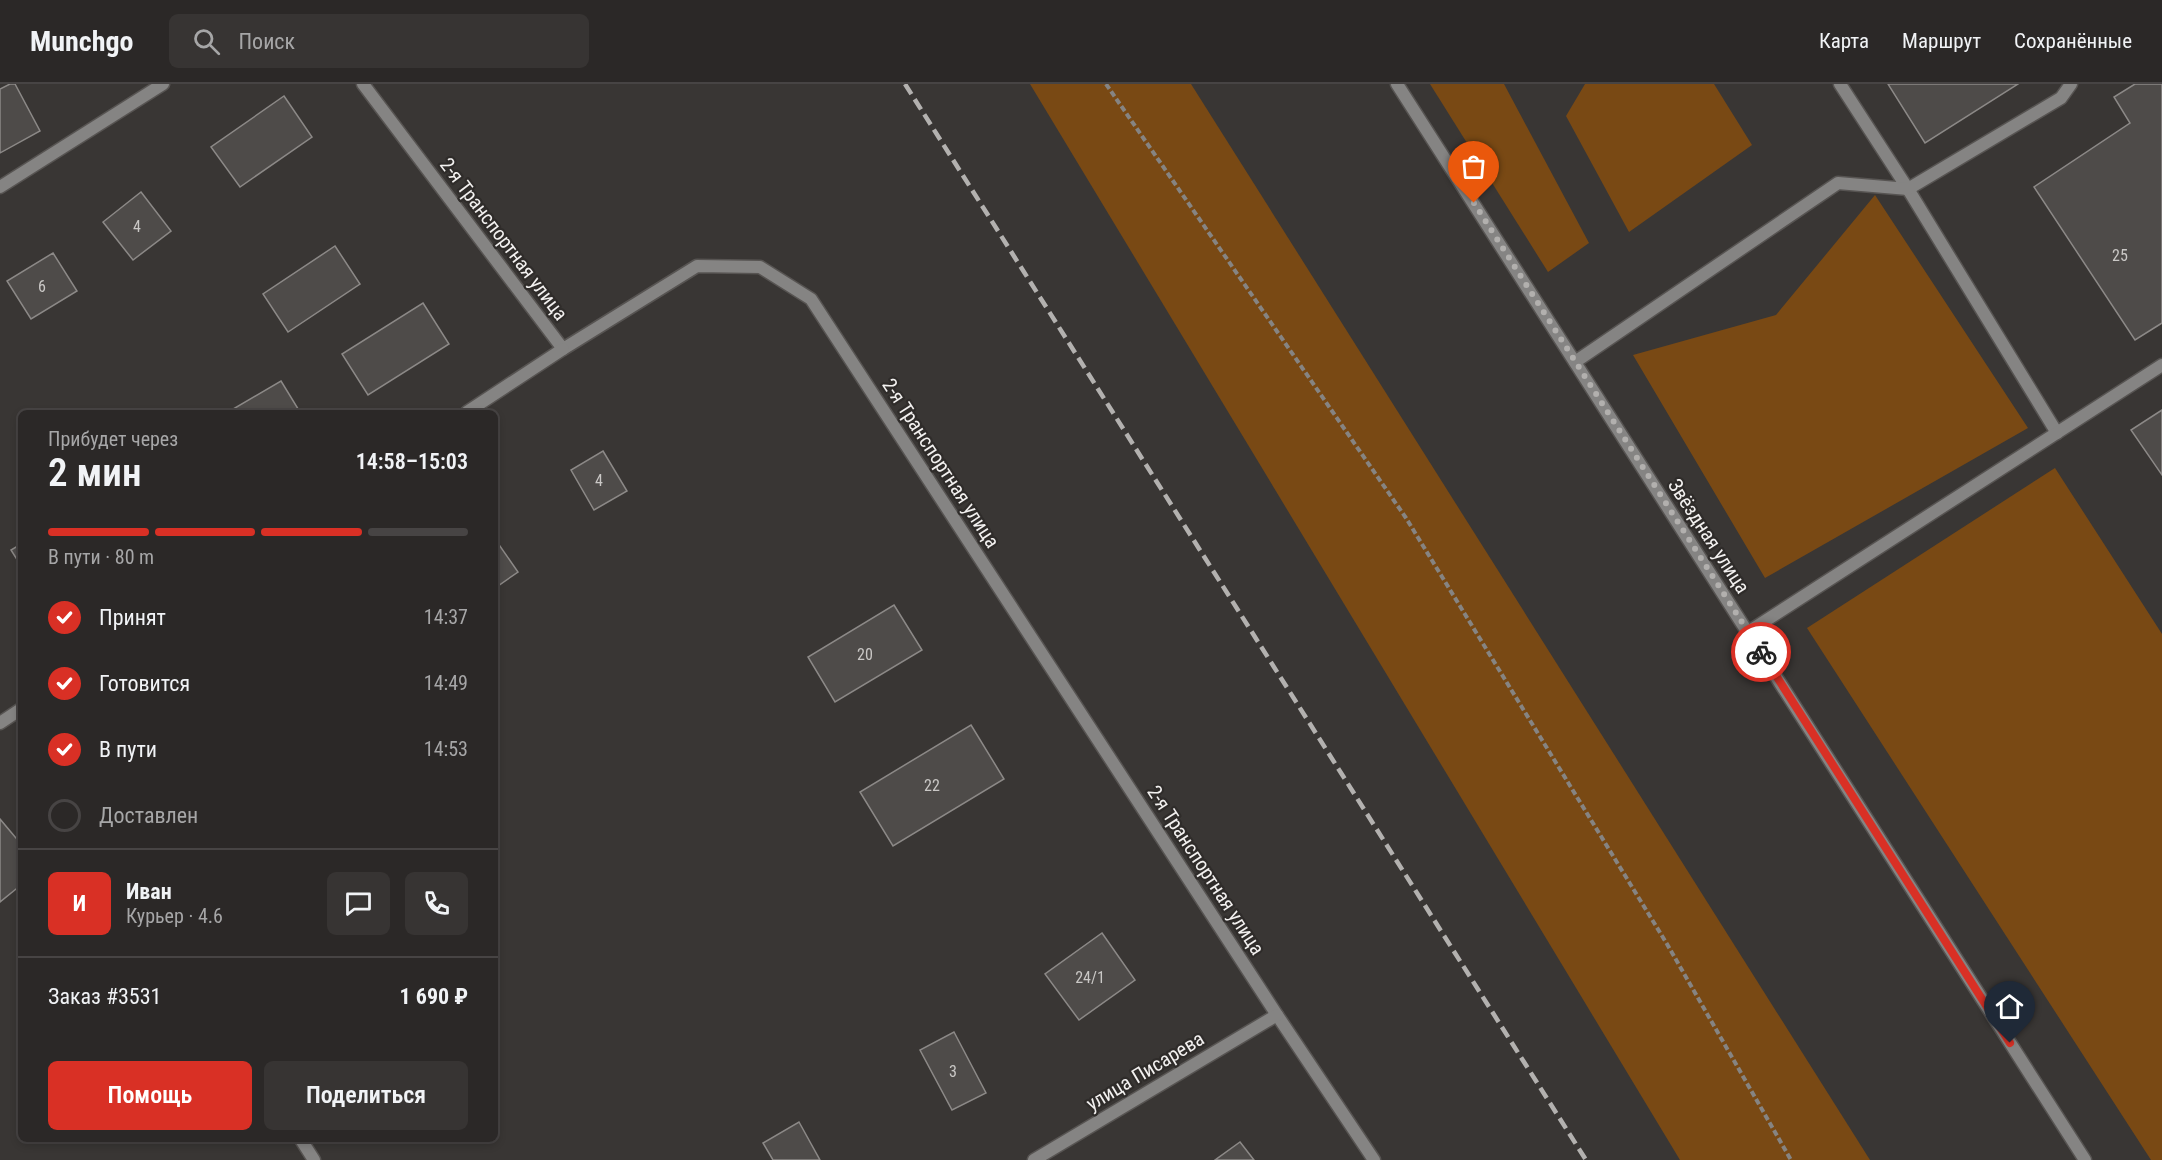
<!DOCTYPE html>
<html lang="ru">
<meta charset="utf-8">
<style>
body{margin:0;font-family:"Roboto Condensed",sans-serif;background:#373433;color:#f1f3f6;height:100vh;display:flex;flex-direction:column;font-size:22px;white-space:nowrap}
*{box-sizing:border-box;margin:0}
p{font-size:20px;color:#a6a6a7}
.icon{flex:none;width:33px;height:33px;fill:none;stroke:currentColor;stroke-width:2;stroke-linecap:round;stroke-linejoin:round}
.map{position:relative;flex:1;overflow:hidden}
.sheet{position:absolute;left:18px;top:326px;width:480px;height:732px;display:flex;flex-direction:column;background:#2b2827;border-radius:9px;box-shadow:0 3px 9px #0003,0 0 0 2px #474444}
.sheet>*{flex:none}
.pin{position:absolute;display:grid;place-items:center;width:51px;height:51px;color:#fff;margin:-62px -26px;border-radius:50% 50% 50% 0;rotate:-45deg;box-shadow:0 0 6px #0007}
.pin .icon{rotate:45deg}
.courier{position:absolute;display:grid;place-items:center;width:60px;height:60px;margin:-30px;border:4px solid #d93025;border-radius:50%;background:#fff;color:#222;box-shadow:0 2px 8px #0007}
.summary em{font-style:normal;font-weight:600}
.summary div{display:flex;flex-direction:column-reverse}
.summary{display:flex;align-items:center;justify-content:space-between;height:102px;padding:0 30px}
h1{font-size:39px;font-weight:600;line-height:45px}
.bar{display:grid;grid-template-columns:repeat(4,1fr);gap:9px 6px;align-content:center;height:72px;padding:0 30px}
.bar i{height:8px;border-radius:4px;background:#474444}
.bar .active{background:#d93025}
.bar p{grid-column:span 4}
.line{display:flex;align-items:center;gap:15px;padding:0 30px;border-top:2px solid #474444}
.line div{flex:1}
.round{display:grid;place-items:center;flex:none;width:63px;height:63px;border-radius:9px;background:#373433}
ol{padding:0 30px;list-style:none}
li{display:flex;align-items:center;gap:18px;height:66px}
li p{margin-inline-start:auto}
li .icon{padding:6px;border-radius:50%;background:#d93025;color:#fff;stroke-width:4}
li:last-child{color:#a6a6a7}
li i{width:33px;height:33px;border:3px solid #474444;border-radius:50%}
.action{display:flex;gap:12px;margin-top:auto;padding:12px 30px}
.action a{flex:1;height:69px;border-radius:9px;background:#d93025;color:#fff;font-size:24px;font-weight:600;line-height:69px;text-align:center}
.action a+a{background:#373433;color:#f1f3f6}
header{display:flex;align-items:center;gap:36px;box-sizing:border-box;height:84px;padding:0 30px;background:#2b2827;border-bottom:2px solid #474444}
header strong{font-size:28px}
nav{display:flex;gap:33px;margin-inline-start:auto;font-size:21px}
.search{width:420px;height:54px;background:#373433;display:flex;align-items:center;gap:15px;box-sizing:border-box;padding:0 21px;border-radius:9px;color:#a6a6a7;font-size:22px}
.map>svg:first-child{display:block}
.green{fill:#794914}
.building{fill:#4e4b49;stroke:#8c8987;stroke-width:1.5}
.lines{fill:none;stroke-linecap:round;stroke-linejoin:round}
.service-casing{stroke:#575452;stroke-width:15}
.minor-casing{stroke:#575452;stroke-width:15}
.path{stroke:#868482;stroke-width:4;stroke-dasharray:6 3;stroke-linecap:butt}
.service{stroke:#858483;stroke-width:12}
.minor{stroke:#858483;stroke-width:12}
.rail{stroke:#b3b1af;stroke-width:4.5;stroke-dasharray:12 6;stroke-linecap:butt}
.done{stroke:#b2b0ae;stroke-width:6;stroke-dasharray:0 10.8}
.route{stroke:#d93025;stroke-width:8}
.labels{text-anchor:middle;stroke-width:4.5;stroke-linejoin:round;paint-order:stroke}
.number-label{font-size:16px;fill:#cac8c6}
.street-label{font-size:20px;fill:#f3f1f0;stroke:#2f2c2a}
</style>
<header>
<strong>Munchgo</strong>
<div class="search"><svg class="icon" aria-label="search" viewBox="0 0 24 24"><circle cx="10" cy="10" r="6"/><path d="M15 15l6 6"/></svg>Поиск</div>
<nav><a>Карта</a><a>Маршрут</a><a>Сохранённые</a></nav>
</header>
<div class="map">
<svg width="2162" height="1076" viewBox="0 0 2162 1076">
<rect width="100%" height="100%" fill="#393634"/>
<g class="green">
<path d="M1030 0H1191L1870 1076H1680Z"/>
<path d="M1430 0H1504L1589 159 1548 188Z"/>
<path d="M1585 0H1714L1752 61 1629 148 1566 32Z"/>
<path d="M1875 111 2028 344 1765 494 1633 271 1776 231Z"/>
<path d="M2055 384 2162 550V1076H2151L1807 544Z"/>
</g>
<g class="building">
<path d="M10 0H15L40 47 0 69V5Z"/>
<path d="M1888 0H2018L1925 59Z"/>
<path d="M2135 0H2162V239L2135 256 2034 103 2130 39 2114 13Z"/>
<path d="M284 12 312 53 240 103 211 63Z"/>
<path d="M141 108 171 147 133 176 103 138Z"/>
<path d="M335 162 360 200 288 248 263 210Z"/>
<path d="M53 169 77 207 31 235 7 197Z"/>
<path d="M423 219 449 260 368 311 342 270Z"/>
<path d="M281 297 300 328H228Z"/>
<path d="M2162 326V391L2131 346Z"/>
<path d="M603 367 627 407 594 426 571 386Z"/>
<path d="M495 455 518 488 495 504Z"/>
<path d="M21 460V482L11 466Z"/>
<path d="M894 521 922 566 835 618 808 573Z"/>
<path d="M971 641 1004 695 893 762 860 708Z"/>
<path d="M0 735 21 760V801L0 818Z"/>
<path d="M1102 849 1135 896 1079 936 1045 890Z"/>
<path d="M954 948 986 1009 952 1026 920 966Z"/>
<path d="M799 1038 820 1076H773L763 1059Z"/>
<path d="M1240 1058 1254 1076H1215Z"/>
</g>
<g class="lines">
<defs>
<g id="service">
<path d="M1840 0 1908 105 2057 349"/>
<path d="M1575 278 1838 99 1908 105 2061 14 2071 0"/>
<path d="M1748 548 2162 281"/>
</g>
<g id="minor">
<path d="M363 0 563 265 697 182 760 183 811 215 1277 931 1374 1076"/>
<path d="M1397 0 2085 1076"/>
<path d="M0 103 163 0"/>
<path d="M467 328 563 265"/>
<path d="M0 639 21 625"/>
<path d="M300 1054 314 1076"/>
<path d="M1034 1076 1277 931"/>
</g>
</defs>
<use href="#service" class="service-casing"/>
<use href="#minor" class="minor-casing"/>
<path class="path" d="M1106 0 1406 434 1667 860 1791 1076"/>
<use href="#service" class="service"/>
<use href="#minor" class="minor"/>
<path class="rail" d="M905 0 1586 1076"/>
</g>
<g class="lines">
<path class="done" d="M1474 119 1761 568"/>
<path class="route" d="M1761 568 2010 959"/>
</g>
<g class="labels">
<g class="number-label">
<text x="137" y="148">4</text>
<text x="2120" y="177">25</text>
<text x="42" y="208">6</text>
<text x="599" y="402">4</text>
<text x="865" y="576">20</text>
<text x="932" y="707">22</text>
<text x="1090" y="899">24/1</text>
<text x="953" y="993">3</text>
</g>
<g class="street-label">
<text transform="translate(504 155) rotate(53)" y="7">2-я Транспортная улица</text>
<text transform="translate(941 379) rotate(57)" y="7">2-я Транспортная улица</text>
<text transform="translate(1709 452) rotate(57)" y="7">Звёздная улица</text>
<text transform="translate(1206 786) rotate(57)" y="7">2-я Транспортная улица</text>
<text transform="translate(1145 987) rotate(-31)" y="7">улица Писарева</text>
</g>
</g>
</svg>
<div class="pin" style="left:1474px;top:119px;background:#ea580c"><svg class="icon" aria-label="bag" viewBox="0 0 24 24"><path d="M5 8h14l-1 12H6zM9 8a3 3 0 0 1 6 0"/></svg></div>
<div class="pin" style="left:2010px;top:959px;background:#1f2937"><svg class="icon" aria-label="home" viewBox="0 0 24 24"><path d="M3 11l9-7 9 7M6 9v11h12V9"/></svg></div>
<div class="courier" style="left:1761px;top:568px"><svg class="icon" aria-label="bike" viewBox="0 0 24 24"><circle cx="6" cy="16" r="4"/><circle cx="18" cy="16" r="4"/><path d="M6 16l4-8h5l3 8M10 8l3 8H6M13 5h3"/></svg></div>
<section class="sheet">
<div class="summary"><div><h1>2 мин</h1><p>Прибудет через</p></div><em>14:58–15:03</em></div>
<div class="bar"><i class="active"></i><i class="active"></i><i class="active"></i><i></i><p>В пути · 80 m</p></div>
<ol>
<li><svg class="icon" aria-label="check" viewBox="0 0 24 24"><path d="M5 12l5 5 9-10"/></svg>Принят<p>14:37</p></li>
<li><svg class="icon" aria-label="check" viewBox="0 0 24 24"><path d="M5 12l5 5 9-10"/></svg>Готовится<p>14:49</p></li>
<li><svg class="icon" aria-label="check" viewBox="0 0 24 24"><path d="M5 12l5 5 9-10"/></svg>В пути<p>14:53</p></li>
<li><i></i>Доставлен</li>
</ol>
<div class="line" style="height:108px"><b class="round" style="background:#d93025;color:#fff">И</b><div><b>Иван</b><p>Курьер · 4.6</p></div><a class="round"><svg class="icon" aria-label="chat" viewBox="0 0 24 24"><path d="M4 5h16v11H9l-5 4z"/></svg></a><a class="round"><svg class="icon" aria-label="phone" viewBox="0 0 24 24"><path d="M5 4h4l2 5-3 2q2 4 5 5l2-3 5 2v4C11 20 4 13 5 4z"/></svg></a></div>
<div class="line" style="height:78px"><div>Заказ #3531</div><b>1 690 ₽</b></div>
<div class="action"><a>Помощь</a><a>Поделиться</a></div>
</section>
</div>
